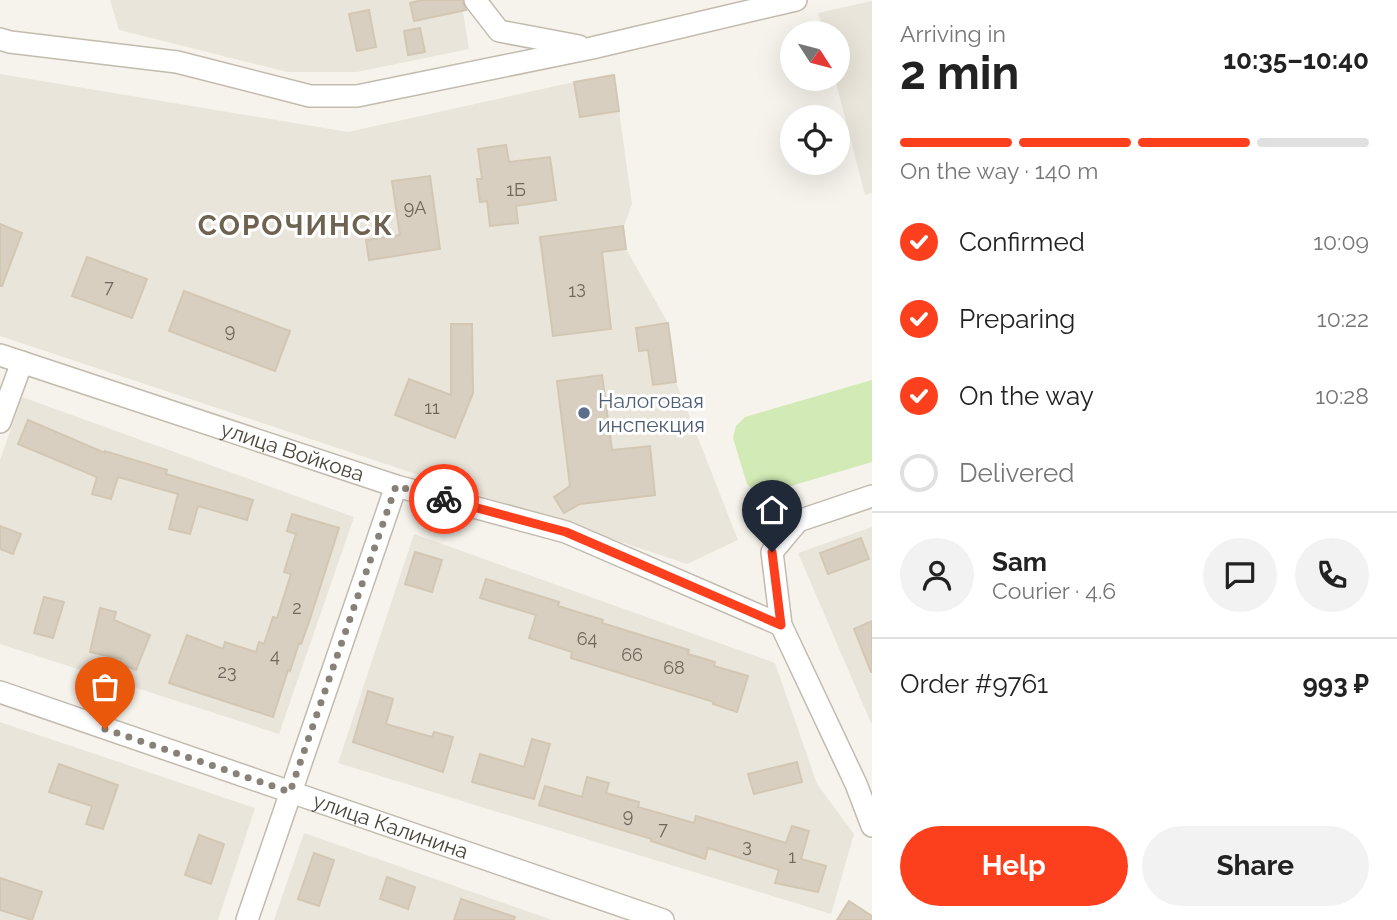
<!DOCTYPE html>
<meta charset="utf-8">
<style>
body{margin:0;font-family:Raleway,sans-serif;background:#f2f2f2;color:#222;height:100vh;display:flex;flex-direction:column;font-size:26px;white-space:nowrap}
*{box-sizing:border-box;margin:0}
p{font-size:23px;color:#767676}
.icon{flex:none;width:38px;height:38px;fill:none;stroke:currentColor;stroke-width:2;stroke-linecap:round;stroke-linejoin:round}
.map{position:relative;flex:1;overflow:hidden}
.drawer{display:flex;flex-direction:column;background:#fff;width:525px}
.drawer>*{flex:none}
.needle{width:46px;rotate:126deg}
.controls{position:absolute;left:780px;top:21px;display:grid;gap:14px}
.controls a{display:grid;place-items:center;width:70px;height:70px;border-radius:50%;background:#fff;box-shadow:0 7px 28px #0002;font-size:35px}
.pin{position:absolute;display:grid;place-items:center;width:60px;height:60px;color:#fff;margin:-72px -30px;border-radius:50% 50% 50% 0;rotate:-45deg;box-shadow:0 0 7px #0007}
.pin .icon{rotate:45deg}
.courier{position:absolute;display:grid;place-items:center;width:70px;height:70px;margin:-35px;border:5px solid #fc3f1d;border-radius:50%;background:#fff;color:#222;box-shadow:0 2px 9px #0007}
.headline em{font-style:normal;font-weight:700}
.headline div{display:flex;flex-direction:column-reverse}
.headline{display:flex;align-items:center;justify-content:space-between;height:119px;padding:0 28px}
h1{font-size:46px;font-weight:700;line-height:52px}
.bar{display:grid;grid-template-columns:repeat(4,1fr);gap:10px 7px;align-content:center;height:84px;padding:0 28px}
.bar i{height:9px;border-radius:5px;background:#e0e0e0}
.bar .current{background:#fc3f1d}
.bar p{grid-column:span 4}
.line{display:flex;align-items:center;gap:18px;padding:0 28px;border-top:2px solid #e0e0e0}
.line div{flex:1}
.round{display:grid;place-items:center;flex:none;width:74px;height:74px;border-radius:37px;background:#f2f2f2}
ol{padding:0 28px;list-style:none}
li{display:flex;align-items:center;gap:21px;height:77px}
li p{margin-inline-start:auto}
li .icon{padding:7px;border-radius:50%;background:#fc3f1d;color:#fff;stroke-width:4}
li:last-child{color:#767676}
li i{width:38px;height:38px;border:4px solid #e0e0e0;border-radius:50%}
.primary-button{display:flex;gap:14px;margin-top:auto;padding:14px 28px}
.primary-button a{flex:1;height:80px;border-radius:42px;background:#fc3f1d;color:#fff;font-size:28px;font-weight:700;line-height:80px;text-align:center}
.primary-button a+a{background:#f2f2f2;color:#222}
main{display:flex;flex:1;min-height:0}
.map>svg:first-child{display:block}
.residential{fill:#eae5da}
.green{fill:#d2eab5}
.building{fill:#d8cfc1;stroke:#d3c7b4;stroke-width:2}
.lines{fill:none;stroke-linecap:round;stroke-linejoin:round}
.street-casing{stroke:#c2bbae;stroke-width:24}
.street{stroke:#fff;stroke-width:21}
.done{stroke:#878178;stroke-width:7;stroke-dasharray:0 12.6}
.route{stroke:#fc3f1d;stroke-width:9}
.service-dot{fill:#5c6f8a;stroke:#fff;stroke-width:2.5}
.labels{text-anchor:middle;stroke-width:6;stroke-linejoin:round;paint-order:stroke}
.number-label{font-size:18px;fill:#6e675b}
.service-label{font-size:21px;fill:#4e5e75;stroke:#fff;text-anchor:start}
.street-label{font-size:21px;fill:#4b4439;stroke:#fff}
.district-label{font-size:28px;font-weight:bold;letter-spacing:2px;fill:#6e6250;stroke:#fff}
</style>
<main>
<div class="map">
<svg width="872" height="920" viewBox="0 0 872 920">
<rect width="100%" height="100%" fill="#f6f3ec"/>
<g class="residential">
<path d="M110 0H461L469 49 357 72H287L119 30Z"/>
<path d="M872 1V193L865 195 835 79H838V33H824L818 13Z"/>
<path d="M0 74 348 132 574 82 614 75 632 204 624 226 626 249 668 323 676 382 738 540 687 564 0 336Z"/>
<path d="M22 397 354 517 279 734 0 644V460Z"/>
<path d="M872 527V723H871L798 553Z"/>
<path d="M414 534 775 663 817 784 854 834 831 914 338 763Z"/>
<path d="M0 722 255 808 218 920H0Z"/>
<path d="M304 833 552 920H274Z"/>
</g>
<path class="green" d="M872 380V462L767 493 756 492 747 484 733 438 736 426 745 417Z"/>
<g class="building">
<path d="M422 0H462L466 10 414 21 410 3Z"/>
<path d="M369 10 376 47 357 51 349 14Z"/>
<path d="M420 28 425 52 408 55 404 31Z"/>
<path d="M614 75 619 111 580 117 574 82Z"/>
<path d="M506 145 509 162 550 157 556 200 516 206 518 223 490 226 487 201 480 202 477 179H482L478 149Z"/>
<path d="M430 176 440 249 369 260 366 240 400 235 392 181Z"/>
<path d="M0 224 22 233 2 286H0Z"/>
<path d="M623 226 626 249 602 252 611 329 553 336 540 237Z"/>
<path d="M87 257 147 279 132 318 72 296Z"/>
<path d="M184 291 290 331 275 371 169 331Z"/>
<path d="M668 323 676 382 653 385 648 350 639 351 636 328Z"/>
<path d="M451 324H472L473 393 455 438 395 415 409 379 451 395Z"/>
<path d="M602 375 612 450 650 446 655 495 580 504 564 513 554 497 570 486 557 381Z"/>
<path d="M28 420 105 453V451L167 470 166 474 253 500 247 520 198 506 190 534 169 529 178 494 118 477 111 499 92 494 97 477 18 444Z"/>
<path d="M292 514 339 528 309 622 301 644 299 643 290 671 288 670 273 717 169 683 187 635 223 649 225 642 256 652 259 642 264 644 273 617 277 618 291 574 284 572 296 534 287 531Z"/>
<path d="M0 526 21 534 13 554 0 549Z"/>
<path d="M861 538 869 559 828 574 820 553Z"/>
<path d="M415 552 442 560 432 592 405 584Z"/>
<path d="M486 579 559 602 558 606 603 620 602 623 689 650 688 654 715 662 714 666 748 676 737 712 713 704 714 702 571 658 572 652 529 638 536 615 480 598Z"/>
<path d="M44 597 64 602 53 638 34 633Z"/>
<path d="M100 608 116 612 114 620 150 635 136 670 119 663 121 659 90 652Z"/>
<path d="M872 621V672H871L854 629Z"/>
<path d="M368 691 393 699 386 724 432 737 434 732 453 737 443 772 353 742Z"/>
<path d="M532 739 550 744 534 799 472 782 480 754 524 767Z"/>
<path d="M797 762 802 782 754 794 748 774Z"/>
<path d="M59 764 118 785 103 829 86 824 92 806 49 792Z"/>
<path d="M587 777 609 783 606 793 639 802 638 807 694 823 696 816 786 843 792 826 809 831 801 859 826 866 818 892 775 883 779 870 708 848 705 859 651 841 652 839 539 805 545 786 582 797Z"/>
<path d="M199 835 224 844 211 884 185 875Z"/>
<path d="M314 853 334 860 319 906 298 899Z"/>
<path d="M387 877 415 887 408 909 380 899Z"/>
<path d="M0 878 42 892 32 920 0 910Z"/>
<path d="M461 899 515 917 514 920H454Z"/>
<path d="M849 901 872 916V920H837Z"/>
</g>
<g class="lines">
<defs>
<g id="street">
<path d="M475 0 499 31 579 46"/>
<path d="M0 39 10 42 177 62 310 96H357L592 48 796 0"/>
<path id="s1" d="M0 355 396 486 566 532 781 625"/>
<path d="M0 422 22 362"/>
<path d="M872 496 798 521 772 552 781 625 856 784 872 826"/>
<path id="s2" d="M0 692 663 920"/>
<path d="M247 920 396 486"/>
</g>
</defs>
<use href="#street" class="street-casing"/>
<use href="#street" class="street"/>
</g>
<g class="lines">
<path class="done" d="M105 729 290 792 396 486 444 499"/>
<path class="route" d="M444 499 566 532 781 625 772 552"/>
</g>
<circle class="service-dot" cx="584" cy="413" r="7"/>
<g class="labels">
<g class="number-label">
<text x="516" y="196">1Б</text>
<text x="415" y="214">9А</text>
<text x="109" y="293">7</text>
<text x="577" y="297">1З</text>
<text x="230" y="337">9</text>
<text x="432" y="414">11</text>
<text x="297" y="614">2</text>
<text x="587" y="645">64</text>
<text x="632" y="661">66</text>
<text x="275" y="662">4</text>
<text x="674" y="674">68</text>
<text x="227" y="678">23</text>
<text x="628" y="822">9</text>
<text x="663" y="835">7</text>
<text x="747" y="852">3</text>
<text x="792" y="863">1</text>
</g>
<g class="service-label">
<text x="598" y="408">Налоговая<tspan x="598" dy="24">инспекция</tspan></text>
</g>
<g class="street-label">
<text dy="7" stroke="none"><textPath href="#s1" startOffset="308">улица Войкова</textPath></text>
<text dy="7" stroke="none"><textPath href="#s2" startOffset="413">улица Калинина</textPath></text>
</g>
<g class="district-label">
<text x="296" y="235">СОРОЧИНСК</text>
</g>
</g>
</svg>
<div class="controls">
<a><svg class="needle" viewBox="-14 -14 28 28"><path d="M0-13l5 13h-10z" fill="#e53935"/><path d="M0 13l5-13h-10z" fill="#767676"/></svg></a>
<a><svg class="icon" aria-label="locate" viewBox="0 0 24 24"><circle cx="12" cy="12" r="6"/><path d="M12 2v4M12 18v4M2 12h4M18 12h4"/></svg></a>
</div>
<div class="pin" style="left:105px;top:729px;background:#ea580c"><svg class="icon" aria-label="bag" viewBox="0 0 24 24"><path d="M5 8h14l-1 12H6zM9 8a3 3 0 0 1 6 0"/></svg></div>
<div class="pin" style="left:772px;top:552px;background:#1f2937"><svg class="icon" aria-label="home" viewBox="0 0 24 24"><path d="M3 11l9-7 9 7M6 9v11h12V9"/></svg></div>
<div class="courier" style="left:444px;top:499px"><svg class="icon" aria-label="bike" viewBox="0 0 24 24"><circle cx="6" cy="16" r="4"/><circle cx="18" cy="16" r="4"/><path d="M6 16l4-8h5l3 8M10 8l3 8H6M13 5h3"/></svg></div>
</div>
<section class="drawer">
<div class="headline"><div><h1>2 min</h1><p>Arriving in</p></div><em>10:35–10:40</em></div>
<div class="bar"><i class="current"></i><i class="current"></i><i class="current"></i><i></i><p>On the way · 140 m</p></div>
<ol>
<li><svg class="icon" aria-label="check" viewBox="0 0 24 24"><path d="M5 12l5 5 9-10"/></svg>Confirmed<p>10:09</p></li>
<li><svg class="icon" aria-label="check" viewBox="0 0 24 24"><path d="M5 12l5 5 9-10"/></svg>Preparing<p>10:22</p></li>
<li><svg class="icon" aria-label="check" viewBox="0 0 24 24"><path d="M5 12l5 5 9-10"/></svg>On the way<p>10:28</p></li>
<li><i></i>Delivered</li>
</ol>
<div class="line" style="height:126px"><a class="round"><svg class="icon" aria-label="person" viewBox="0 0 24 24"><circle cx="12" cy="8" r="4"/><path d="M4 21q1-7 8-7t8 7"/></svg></a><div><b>Sam</b><p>Courier · 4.6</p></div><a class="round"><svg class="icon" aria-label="chat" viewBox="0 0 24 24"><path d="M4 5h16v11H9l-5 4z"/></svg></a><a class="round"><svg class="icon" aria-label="phone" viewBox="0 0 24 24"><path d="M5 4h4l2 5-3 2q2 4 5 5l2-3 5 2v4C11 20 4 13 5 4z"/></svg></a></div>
<div class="line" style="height:91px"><div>Order #9761</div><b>993 ₽</b></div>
<div class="primary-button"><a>Help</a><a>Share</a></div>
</section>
</main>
